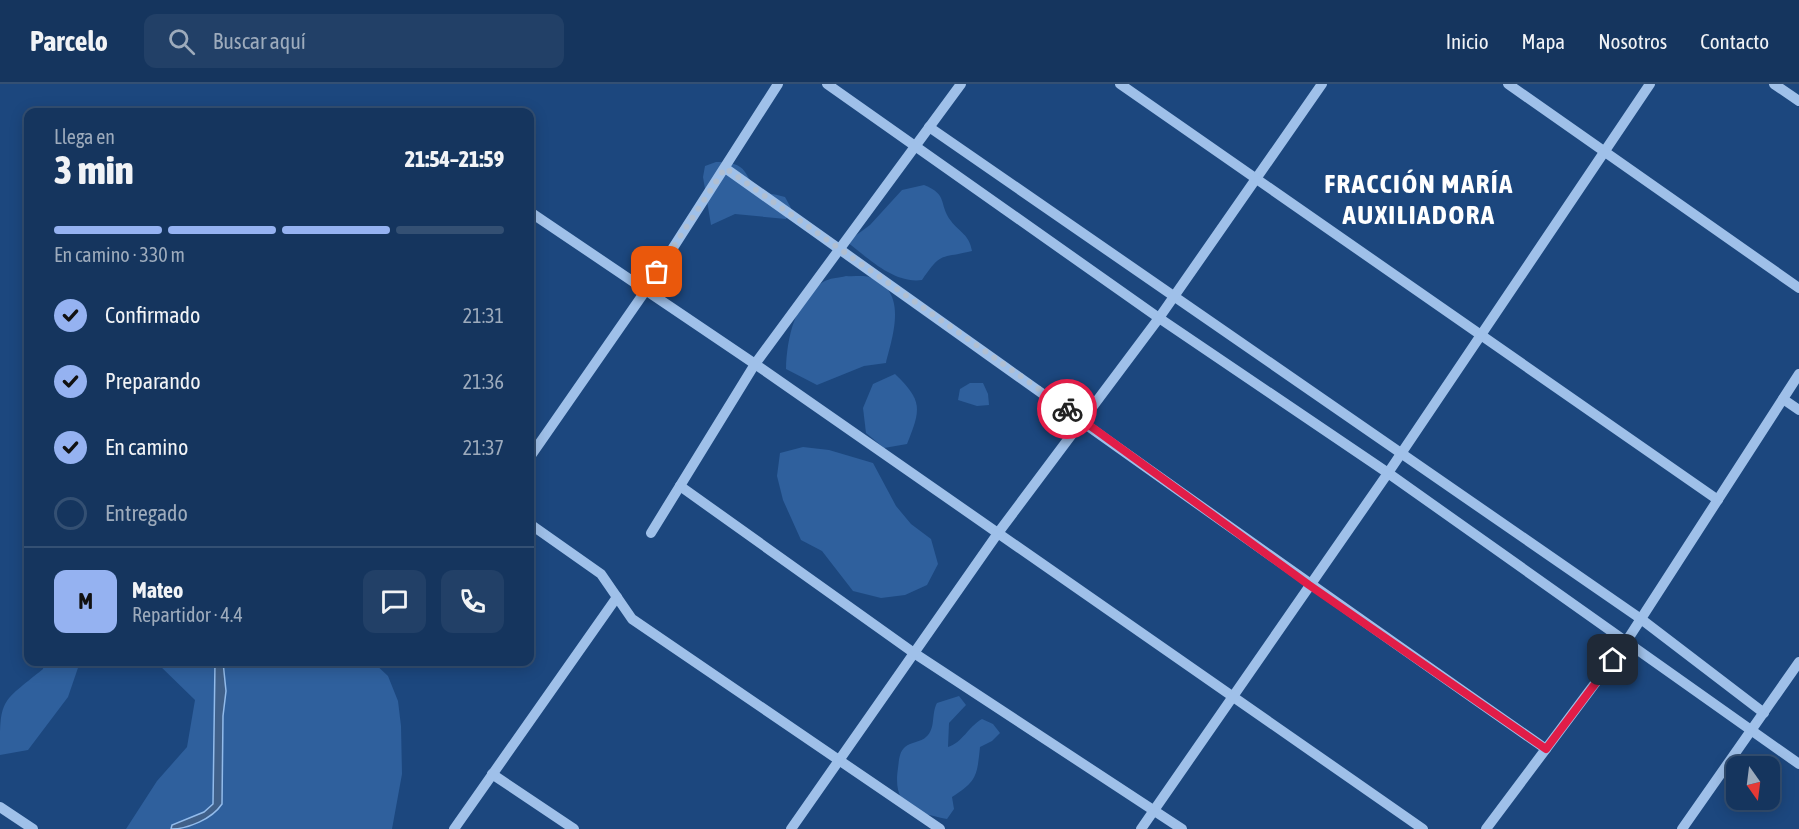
<!DOCTYPE html>
<html lang="es">
<meta charset="utf-8">
<style>
body{margin:0;font-family:"Asap Condensed",sans-serif;background:#224067;color:#f1f3f6;height:100vh;display:flex;flex-direction:column;font-size:22px;white-space:nowrap}
*{box-sizing:border-box;margin:0}
p{font-size:20px;color:#9dabbc}
.icon{flex:none;width:33px;height:33px;fill:none;stroke:currentColor;stroke-width:2;stroke-linecap:round;stroke-linejoin:round}
.map{position:relative;flex:1;overflow:hidden}
.side{position:absolute;left:24px;top:24px;width:510px;height:558px;display:flex;flex-direction:column;background:#15355e;border-radius:12px;box-shadow:0 3px 15px #0003,0 0 0 2px #345073}
.side>*{flex:none}
.needle{width:39px;rotate:166deg}
.controls{position:absolute;left:1726px;top:672px;display:grid;gap:12px}
.controls a{display:grid;place-items:center;width:54px;height:54px;border-radius:12px;background:#15355e;box-shadow:0 3px 15px #0003,0 0 0 2px #345073;font-size:30px}
.pin{position:absolute;display:grid;place-items:center;width:51px;height:51px;color:#fff;margin:-26px;border-radius:12px;box-shadow:0 3px 9px #0006}
.courier{position:absolute;display:grid;place-items:center;width:60px;height:60px;margin:-30px;border:4px solid #e11d48;border-radius:50%;background:#fff;color:#222;box-shadow:0 2px 8px #0007}
.overview em{font-style:normal;font-weight:800}
.overview div{display:flex;flex-direction:column-reverse}
.overview{display:flex;align-items:center;justify-content:space-between;height:102px;padding:0 30px}
h1{font-size:39px;font-weight:800;line-height:45px}
.bar{display:grid;grid-template-columns:repeat(4,1fr);gap:9px 6px;align-content:center;height:72px;padding:0 30px}
.bar i{height:8px;border-radius:4px;background:#345073}
.bar .selected{background:#95b2f1}
.bar p{grid-column:span 4}
.line{display:flex;align-items:center;gap:15px;padding:0 30px;border-top:2px solid #345073}
.line div{flex:1}
.round{display:grid;place-items:center;flex:none;width:63px;height:63px;border-radius:12px;background:#224067}
ol{padding:0 30px;list-style:none}
li{display:flex;align-items:center;gap:18px;height:66px}
li p{margin-inline-start:auto}
li .icon{padding:6px;border-radius:50%;background:#95b2f1;color:#111;stroke-width:4}
li:last-child{color:#9dabbc}
li i{width:33px;height:33px;border:3px solid #345073;border-radius:50%}
header{display:flex;align-items:center;gap:36px;box-sizing:border-box;height:84px;padding:0 30px;background:#15355e;border-bottom:2px solid #345073}
header strong{font-size:28px}
nav{display:flex;gap:33px;margin-inline-start:auto;font-size:21px}
.search{width:420px;height:54px;background:#224067;display:flex;align-items:center;gap:15px;box-sizing:border-box;padding:0 21px;border-radius:12px;color:#9dabbc;font-size:22px}
.map>svg:first-child{display:block}
.green{fill:#2f609d}
.water{fill:#406089;stroke:#92bbeb;stroke-width:1.5}
.lines{fill:none;stroke-linecap:round;stroke-linejoin:round}
.minor{stroke:#9fc0e9;stroke-width:10}
.done{stroke:#b0bfd2;stroke-width:6;stroke-dasharray:0 10.8}
.route{stroke:#e11d48;stroke-width:8}
.labels{text-anchor:middle;stroke-width:4.5;stroke-linejoin:round;paint-order:stroke}
.district-label{font-size:27px;font-weight:bold;letter-spacing:1.5px;fill:#fff;stroke:#1c477e}
</style>
<header>
<strong>Parcelo</strong>
<div class="search"><svg class="icon" aria-label="search" viewBox="0 0 24 24"><circle cx="10" cy="10" r="6"/><path d="M15 15l6 6"/></svg>Buscar aquí</div>
<nav><a>Inicio</a><a>Mapa</a><a>Nosotros</a><a>Contacto</a></nav>
</header>
<div class="map">
<svg width="1799" height="745" viewBox="0 0 1799 745">
<rect width="100%" height="100%" fill="#1c477e"/>
<g class="green">
<path d="M716 78C754 77 742 98 761 107 768 110 777 110 785 113L791 124 786 135 735 130 711 141 703 93 705 82Z"/>
<path d="M924 101C949 111 938 120 951 137 960 149 969 150 972 167 940 175 942 167 922 196 894 200 868 174 847 158L870 141 902 106Z"/>
<path d="M846 192C853 193 863 191 869 193 909 206 893 251 886 279L864 282 817 301 786 285C787 253 795 217 823 198 829 194 839 194 846 192Z"/>
<path d="M895 290C923 317 921 325 907 360L884 364 866 349 863 324 873 300Z"/>
<path d="M970 299H983L988 310 989 321 977 322 958 316 960 305Z"/>
<path d="M803 363 829 366 873 379 896 422 911 440 931 455 938 480 927 501 905 511 881 514 853 507 822 467 801 456 783 416 777 392 780 369Z"/>
<path d="M44 578H80L68 613 28 666 0 671C0 614 0 620 43 585Z"/>
<path d="M156 578H373L388 592 398 617 401 642 402 690 392 745H126L157 697 187 663 195 616Z"/>
<path d="M959 612 966 621 949 639 948 663C963 658 968 643 982 635L993 640 1000 649 992 657 980 663C977 692 977 697 952 713L954 725 947 735C915 728 892 724 898 684 899 677 899 668 905 663 911 658 921 658 926 653 936 645 931 630 937 619Z"/>
</g>
<path class="water" d="M215 578H223L226 607 223 632 222 720C212 735 188 745 171 745L172 741 204 728 213 720Z"/>
<g class="lines">
<g class="minor">
<path d="M827 0 1159 234 1388 389 1799 680"/>
<path d="M1120 0 1718 416"/>
<path d="M1508 0 1799 204"/>
<path d="M1774 0 1799 17"/>
<path d="M929 43 1641 535 1764 629"/>
<path d="M725 84C999 278 1271 474 1546 665"/>
<path d="M530 128 755 280 1423 745"/>
<path d="M1783 315 1799 326"/>
<path d="M530 373 646 206 778 0"/>
<path d="M680 402 914 569 1182 745"/>
<path d="M530 440 601 490 632 535 940 745"/>
<path d="M651 449 755 280 961 0"/>
<path d="M492 690 574 745"/>
<path d="M0 723 33 745"/>
<path d="M454 745 617 513"/>
<path d="M791 745 998 449 1159 234 1322 0"/>
<path d="M1141 745 1388 389 1650 0"/>
<path d="M1486 745 1626 558 1799 290"/>
<path d="M1682 745 1799 578"/>
</g>
</g>
<g class="lines">
<path class="done" d="M657 188 725 84 1067 325"/>
<path class="route" d="M1067 325 1309 501 1546 665 1613 576"/>
</g>
<g class="labels">
<g class="district-label">
<text x="1419" y="109">FRACCIÓN MARÍA<tspan x="1419" dy="31">AUXILIADORA</tspan></text>
</g>
</g>
</svg>
<div class="controls">
<a><svg class="needle" viewBox="-14 -14 28 28"><path d="M0-13l5 13h-10z" fill="#e53935"/><path d="M0 13l5-13h-10z" fill="#9dabbc"/></svg></a>
</div>
<div class="pin" style="left:657px;top:188px;background:#ea580c"><svg class="icon" aria-label="bag" viewBox="0 0 24 24"><path d="M5 8h14l-1 12H6zM9 8a3 3 0 0 1 6 0"/></svg></div>
<div class="pin" style="left:1613px;top:576px;background:#1f2937"><svg class="icon" aria-label="home" viewBox="0 0 24 24"><path d="M3 11l9-7 9 7M6 9v11h12V9"/></svg></div>
<div class="courier" style="left:1067px;top:325px"><svg class="icon" aria-label="bike" viewBox="0 0 24 24"><circle cx="6" cy="16" r="4"/><circle cx="18" cy="16" r="4"/><path d="M6 16l4-8h5l3 8M10 8l3 8H6M13 5h3"/></svg></div>
<section class="side">
<div class="overview"><div><h1>3 min</h1><p>Llega en</p></div><em>21:54–21:59</em></div>
<div class="bar"><i class="selected"></i><i class="selected"></i><i class="selected"></i><i></i><p>En camino · 330 m</p></div>
<ol>
<li><svg class="icon" aria-label="check" viewBox="0 0 24 24"><path d="M5 12l5 5 9-10"/></svg>Confirmado<p>21:31</p></li>
<li><svg class="icon" aria-label="check" viewBox="0 0 24 24"><path d="M5 12l5 5 9-10"/></svg>Preparando<p>21:36</p></li>
<li><svg class="icon" aria-label="check" viewBox="0 0 24 24"><path d="M5 12l5 5 9-10"/></svg>En camino<p>21:37</p></li>
<li><i></i>Entregado</li>
</ol>
<div class="line" style="height:108px"><b class="round" style="background:#95b2f1;color:#111">M</b><div><b>Mateo</b><p>Repartidor · 4.4</p></div><a class="round"><svg class="icon" aria-label="chat" viewBox="0 0 24 24"><path d="M4 5h16v11H9l-5 4z"/></svg></a><a class="round"><svg class="icon" aria-label="phone" viewBox="0 0 24 24"><path d="M5 4h4l2 5-3 2q2 4 5 5l2-3 5 2v4C11 20 4 13 5 4z"/></svg></a></div>
</section>
</div>
